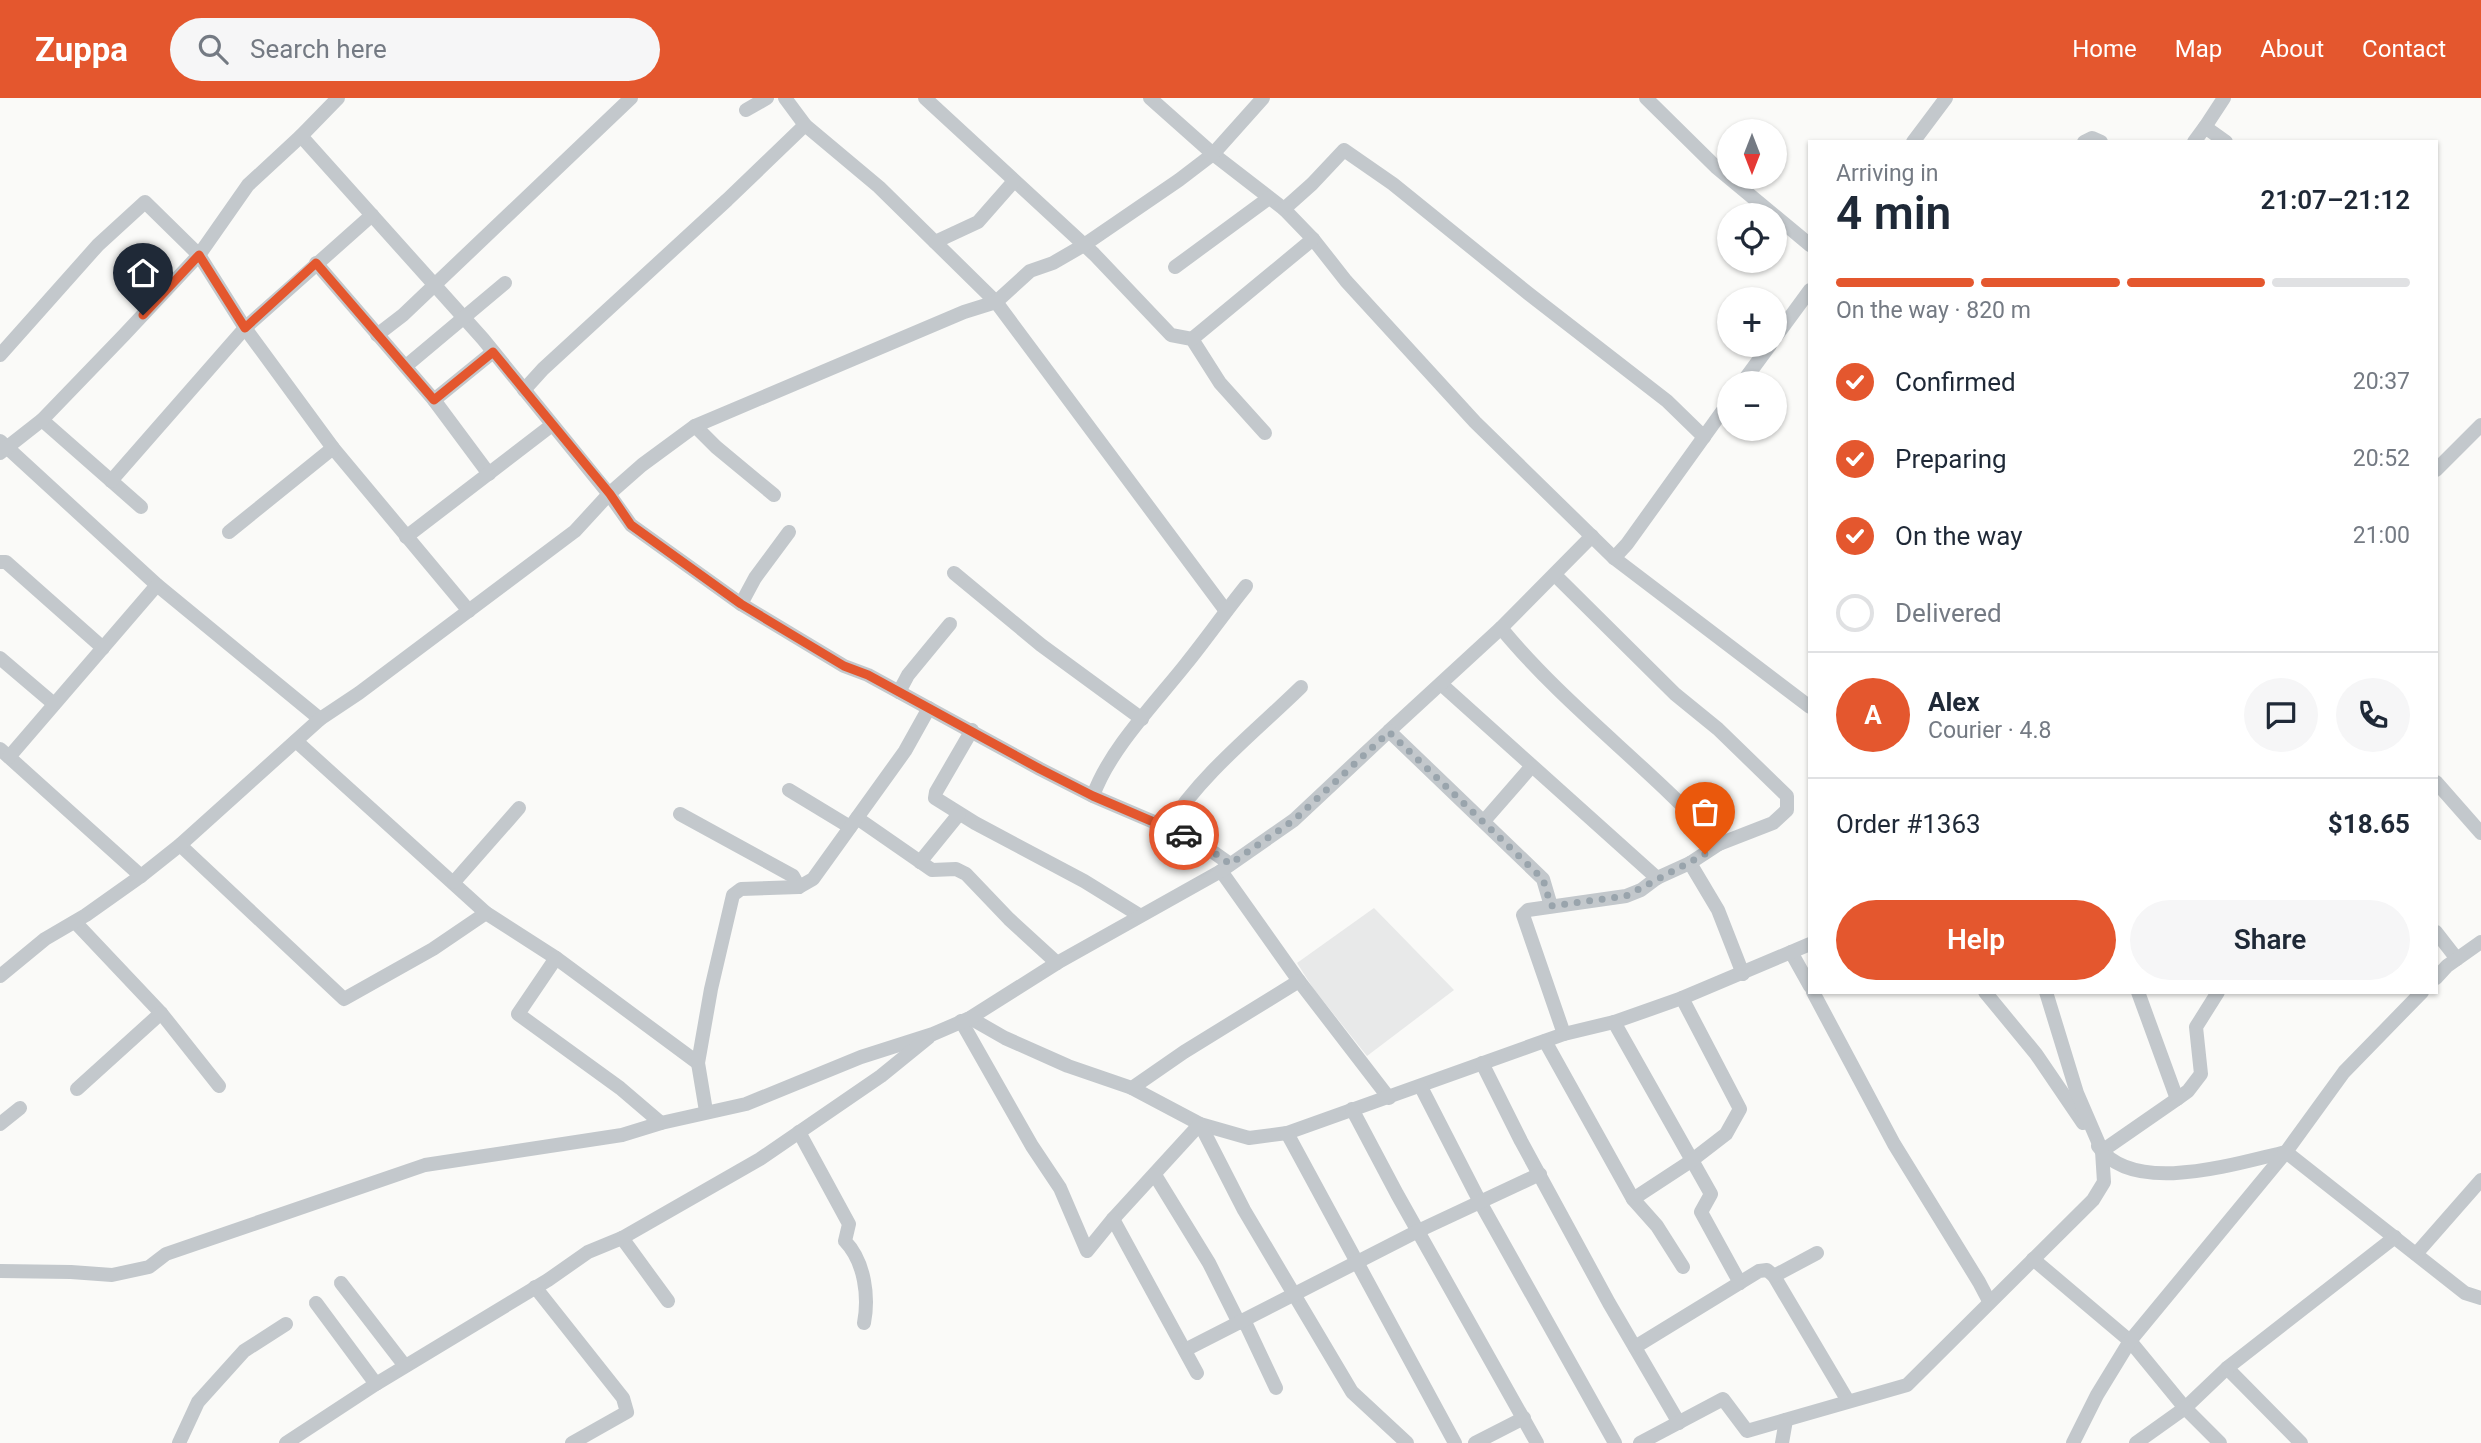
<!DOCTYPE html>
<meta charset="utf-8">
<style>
body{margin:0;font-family:Roboto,sans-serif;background:#f6f6f7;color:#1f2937;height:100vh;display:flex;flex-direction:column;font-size:26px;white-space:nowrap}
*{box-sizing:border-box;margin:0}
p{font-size:23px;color:#747a83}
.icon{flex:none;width:38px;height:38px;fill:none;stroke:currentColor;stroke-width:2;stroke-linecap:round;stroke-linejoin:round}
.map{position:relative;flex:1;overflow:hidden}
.details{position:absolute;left:1808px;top:42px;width:630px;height:854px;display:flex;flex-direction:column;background:#fff;border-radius:0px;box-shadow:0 2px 5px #0004}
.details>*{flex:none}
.needle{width:46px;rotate:180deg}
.fabs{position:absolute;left:1717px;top:21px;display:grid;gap:14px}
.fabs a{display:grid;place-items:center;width:70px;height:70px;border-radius:50%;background:#fff;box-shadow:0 2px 5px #0004;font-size:35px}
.pin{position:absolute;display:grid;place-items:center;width:60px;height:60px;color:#fff;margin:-72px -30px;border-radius:50% 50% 50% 0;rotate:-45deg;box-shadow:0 0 7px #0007}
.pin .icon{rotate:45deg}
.courier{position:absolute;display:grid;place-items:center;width:70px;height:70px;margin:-35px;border:5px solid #e4572e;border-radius:50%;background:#fff;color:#222;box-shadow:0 2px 9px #0007}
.headline em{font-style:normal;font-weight:600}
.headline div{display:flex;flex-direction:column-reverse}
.headline{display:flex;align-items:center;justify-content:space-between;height:119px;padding:0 28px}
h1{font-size:46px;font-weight:600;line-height:52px}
.bar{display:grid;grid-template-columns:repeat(4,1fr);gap:10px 7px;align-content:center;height:84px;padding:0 28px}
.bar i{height:9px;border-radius:5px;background:#e0e1e3}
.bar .active{background:#e4572e}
.bar p{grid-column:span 4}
.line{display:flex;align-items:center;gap:18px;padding:0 28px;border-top:2px solid #e0e1e3}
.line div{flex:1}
.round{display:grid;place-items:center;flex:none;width:74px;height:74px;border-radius:37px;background:#f6f6f7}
ol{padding:0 28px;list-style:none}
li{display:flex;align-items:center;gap:21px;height:77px}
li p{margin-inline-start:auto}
li .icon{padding:7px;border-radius:50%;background:#e4572e;color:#fff;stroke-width:4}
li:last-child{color:#747a83}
li i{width:38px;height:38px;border:4px solid #e0e1e3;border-radius:50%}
.primary-button{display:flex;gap:14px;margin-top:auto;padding:14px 28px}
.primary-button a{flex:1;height:80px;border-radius:42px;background:#e4572e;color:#fff;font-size:28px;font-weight:600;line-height:80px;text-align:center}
.primary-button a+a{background:#f6f6f7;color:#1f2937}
header{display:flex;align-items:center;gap:42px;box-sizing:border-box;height:98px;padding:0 35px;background:#e4572e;color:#fff}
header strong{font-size:33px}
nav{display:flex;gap:38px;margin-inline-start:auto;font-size:24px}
.search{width:490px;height:63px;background:#f6f6f7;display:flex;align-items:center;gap:18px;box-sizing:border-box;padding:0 24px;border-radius:38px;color:#747a83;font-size:26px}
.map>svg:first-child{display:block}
.built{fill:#e8e9e9}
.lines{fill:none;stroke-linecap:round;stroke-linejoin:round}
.minor{stroke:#c3c8cc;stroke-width:14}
.done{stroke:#99a4ac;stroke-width:7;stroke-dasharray:0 12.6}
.route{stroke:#e4572e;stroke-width:9}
</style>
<header>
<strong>Zuppa</strong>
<div class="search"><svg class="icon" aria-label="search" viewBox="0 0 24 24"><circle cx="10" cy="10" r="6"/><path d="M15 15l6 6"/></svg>Search here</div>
<nav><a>Home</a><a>Map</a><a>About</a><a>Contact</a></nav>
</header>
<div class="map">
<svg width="2481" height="1345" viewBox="0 0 2481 1345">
<rect width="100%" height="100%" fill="#fafaf8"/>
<path class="built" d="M1374 810 1454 892 1367 958 1313 890 1297 865Z"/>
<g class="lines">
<g class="minor">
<path d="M785 0 805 27 879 89 996 204 1226 513"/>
<path d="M925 0 1094 156 1171 237 1192 241 1220 285 1265 335"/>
<path d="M1150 0 1213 56 1284 111 1313 141 1346 183 1475 324 1614 460 1810 609"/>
<path d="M1646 0 1716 69 1810 147"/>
<path d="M746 12 767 0"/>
<path d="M2205 29 2224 0"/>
<path d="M301 38 483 241 609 396 631 427 741 506 844 568 868 577 1040 671 1093 698 1196 742 1230 766"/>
<path d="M1913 44 1946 0"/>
<path d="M2084 44 2092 40 2101 44"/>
<path d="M2194 44 2205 29 2226 44"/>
<path d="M1284 111 1312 86 1344 52 1393 86 1529 196 1667 303 1704 339"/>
<path d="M935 144 978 124 1014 83"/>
<path d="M316 165 434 302 489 376"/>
<path d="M1175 169 1269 100"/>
<path d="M377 237 403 217 631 0"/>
<path d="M1192 241 1313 141"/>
<path d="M1774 241 1810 192"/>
<path d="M0 257 98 147 145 104 199 157 245 230 333 350 469 513"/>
<path d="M406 268 505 185"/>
<path d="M1742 285 1770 247"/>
<path d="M524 292 543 271 727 102 805 27"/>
<path d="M434 302 493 254"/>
<path d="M42 322 141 409"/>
<path d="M695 328 716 349 774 397"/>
<path d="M0 343 157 487 320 621"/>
<path d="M0 355 42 322 124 237 199 157 248 87 301 38 338 0"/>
<path d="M2436 372 2481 327"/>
<path d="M111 383 245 230 372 117"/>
<path d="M229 434 333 350"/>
<path d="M406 439 552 327"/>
<path d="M1614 460 1627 446 1729 304"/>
<path d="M0 464H6L103 550"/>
<path d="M954 475 1041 547 1142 621"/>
<path d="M1555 477 1675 596 1718 631 1787 698V712L1773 725 1719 746 1690 765 1657 780 1641 792 1626 798 1528 812 1523 817 1564 936"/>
<path d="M741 506 755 480 789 434"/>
<path d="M1501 530C1566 609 1651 670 1719 746"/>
<path d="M0 560 54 606"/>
<path d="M1441 586 1657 780"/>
<path d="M899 594 908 577 950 526"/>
<path d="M972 632 936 694 935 700 975 725 1084 783 1139 817"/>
<path d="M296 643 486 815 556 860 698 965"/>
<path d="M0 651 141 778"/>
<path d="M9 659 157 487"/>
<path d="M2436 684 2481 735"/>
<path d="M789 692 850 729"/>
<path d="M1093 698C1109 652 1156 604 1186 566 1207 540 1225 514 1246 488"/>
<path d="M680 716 793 778 799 789"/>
<path d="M857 720 932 772 956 771 966 776 1009 821 1057 865"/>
<path d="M1484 723 1531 669"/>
<path d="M1168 729C1200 677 1257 632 1301 589"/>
<path d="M180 747 344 901 433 851 486 815"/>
<path d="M920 764 959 716"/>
<path d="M1690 765 1718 812 1743 876"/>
<path d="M1221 773 1299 883 1389 1000"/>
<path d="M454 784 519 710"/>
<path d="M1551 808 1543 781 1389 633 1501 530 1592 438"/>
<path d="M75 824 161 915 219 988"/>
<path d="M2436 834 2457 861"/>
<path d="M1791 854 1810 888"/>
<path d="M556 860 518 916 620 990 661 1025"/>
<path d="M0 878 45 841 86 817 141 778 180 747 320 621 359 595 575 433 609 396 642 367 695 328 964 214 996 204 1030 173 1053 165 1084 147 1179 82 1213 56 1263 0"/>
<path d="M2436 880 2447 868 2481 844"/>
<path d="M1813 894 1894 1046 1979 1184 1989 1203"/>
<path d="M1985 894 2036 956 2083 1025"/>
<path d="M2138 894 2177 1001"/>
<path d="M970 920 1005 940 1068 968 1132 990 1200 1026 1249 1040 1287 1035 1564 936 1614 924 1682 900 1810 846"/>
<path d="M961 923 1032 1048 1060 1090 1087 1153 1113 1121 1200 1026 1244 1112 1352 1294 1407 1345"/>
<path d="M1614 924 1711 1096 1701 1114 1740 1185"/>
<path d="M1545 943 1633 1101 1657 1128 1683 1169"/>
<path d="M1482 965 1521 1043 1609 1205 1679 1325"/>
<path d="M1421 989 1480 1104 1615 1345"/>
<path d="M1132 990 1184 954 1299 883"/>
<path d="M77 991 161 915"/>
<path d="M1352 1011 1397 1096 1537 1345"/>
<path d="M706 1013 698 965 711 891 733 797 741 791 799 789 813 781 905 653 929 610"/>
<path d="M0 1026 20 1010"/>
<path d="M799 1034 849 1126 845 1143C865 1164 869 1199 864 1225"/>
<path d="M1287 1035 1455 1345"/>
<path d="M2098 1048C2133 1099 2237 1065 2286 1054L2465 1195 2481 1200"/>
<path d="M2102 1053 2177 1001 2188 993 2201 976 2196 929 2218 894"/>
<path d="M1155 1077 1209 1165 1239 1225"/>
<path d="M1633 1101 1691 1063 1726 1036 1740 1011 1682 900"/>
<path d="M1113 1121 1197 1275"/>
<path d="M622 1140 668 1203"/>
<path d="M1817 1155 1774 1178 1848 1303"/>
<path d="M2416 1156 2481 1082"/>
<path d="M2033 1161 2130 1243 2185 1310 2220 1345"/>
<path d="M0 1173 71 1174 112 1177 149 1169 166 1156 425 1067 622 1037 661 1025 746 1006 861 959 933 936 970 920 1057 865 1221 773 1294 722 1389 633"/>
<path d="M341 1185 405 1268"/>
<path d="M535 1189 623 1300 627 1314 572 1345"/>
<path d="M316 1205 376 1286"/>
<path d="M1244 1222 1276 1290"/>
<path d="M1635 1249 1759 1173 1767 1172 1774 1178"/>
<path d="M1185 1252 1418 1133 1540 1076"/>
<path d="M2227 1270 2301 1345"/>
<path d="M179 1345 198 1304 244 1253 286 1226"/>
<path d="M286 1345 376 1286 548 1182 588 1154 622 1140 760 1061 881 978 929 939"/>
<path d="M1475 1345 1524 1320"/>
<path d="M1640 1345 1723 1301 1747 1333 1907 1287 2093 1102 2104 1084 2102 1053 2077 995 2046 894"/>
<path d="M1782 1345 1786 1322"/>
<path d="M2073 1345 2097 1297 2130 1243 2286 1054 2344 974 2422 894"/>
<path d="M2136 1345 2185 1310 2227 1270 2395 1139"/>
</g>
</g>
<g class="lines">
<path class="done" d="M1184 737 1196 742 1230 766 1294 722 1389 634 1543 781 1551 808 1626 798 1705 756"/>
<path class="route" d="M143 217 199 157 245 230 316 165 434 302 493 254 610 396 631 427 741 506 844 568 868 577 1040 671 1093 698 1184 737"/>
</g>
</svg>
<div class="fabs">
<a><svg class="needle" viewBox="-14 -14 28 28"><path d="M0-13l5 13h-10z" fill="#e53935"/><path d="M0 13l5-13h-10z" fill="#747a83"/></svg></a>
<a><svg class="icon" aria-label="locate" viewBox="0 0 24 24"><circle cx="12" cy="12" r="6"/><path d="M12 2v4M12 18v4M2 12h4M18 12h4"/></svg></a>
<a>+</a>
<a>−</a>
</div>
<div class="pin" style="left:1705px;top:756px;background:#ea580c"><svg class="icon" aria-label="bag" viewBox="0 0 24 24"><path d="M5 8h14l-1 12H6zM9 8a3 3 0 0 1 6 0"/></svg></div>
<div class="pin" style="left:143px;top:217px;background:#1f2937"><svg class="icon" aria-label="home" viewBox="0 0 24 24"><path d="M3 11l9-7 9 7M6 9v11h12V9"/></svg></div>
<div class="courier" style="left:1184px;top:737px"><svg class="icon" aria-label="car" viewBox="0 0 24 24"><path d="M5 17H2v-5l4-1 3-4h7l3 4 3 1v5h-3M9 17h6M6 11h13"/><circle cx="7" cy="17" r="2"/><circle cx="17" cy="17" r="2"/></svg></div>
<section class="details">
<div class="headline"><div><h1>4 min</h1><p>Arriving in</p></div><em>21:07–21:12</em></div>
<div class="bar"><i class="active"></i><i class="active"></i><i class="active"></i><i></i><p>On the way · 820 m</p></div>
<ol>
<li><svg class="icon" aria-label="check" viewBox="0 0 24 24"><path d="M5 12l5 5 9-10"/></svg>Confirmed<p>20:37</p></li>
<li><svg class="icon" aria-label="check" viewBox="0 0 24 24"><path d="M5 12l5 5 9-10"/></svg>Preparing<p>20:52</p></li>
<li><svg class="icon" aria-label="check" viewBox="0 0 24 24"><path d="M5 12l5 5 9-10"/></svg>On the way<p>21:00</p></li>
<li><i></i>Delivered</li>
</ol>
<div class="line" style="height:126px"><b class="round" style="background:#e4572e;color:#fff">A</b><div><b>Alex</b><p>Courier · 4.8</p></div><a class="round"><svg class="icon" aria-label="chat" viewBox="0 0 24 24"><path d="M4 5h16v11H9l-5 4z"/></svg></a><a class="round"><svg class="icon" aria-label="phone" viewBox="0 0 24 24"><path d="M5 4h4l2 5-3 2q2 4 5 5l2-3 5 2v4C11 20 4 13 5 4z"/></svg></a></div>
<div class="line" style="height:91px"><div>Order #1363</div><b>$18.65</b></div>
<div class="primary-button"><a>Help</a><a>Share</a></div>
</section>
</div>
